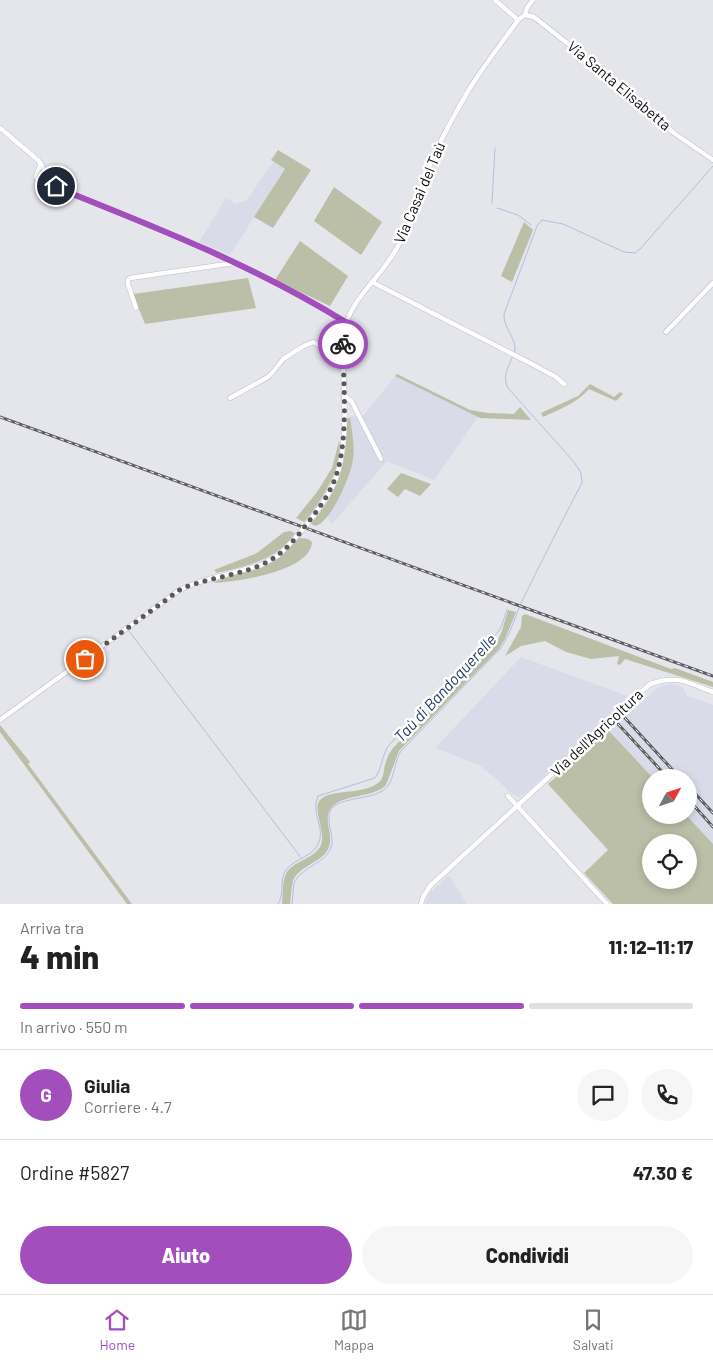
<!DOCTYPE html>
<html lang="it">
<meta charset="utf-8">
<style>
body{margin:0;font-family:Barlow,sans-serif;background:#f6f6f6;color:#222;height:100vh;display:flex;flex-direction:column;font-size:19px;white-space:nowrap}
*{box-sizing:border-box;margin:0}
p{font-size:16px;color:#767676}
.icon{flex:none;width:28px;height:28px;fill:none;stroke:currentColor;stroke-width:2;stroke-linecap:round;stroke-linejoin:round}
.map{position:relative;height:904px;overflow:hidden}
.details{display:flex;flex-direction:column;background:#fff;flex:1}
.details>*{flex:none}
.needle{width:32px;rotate:50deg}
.buttons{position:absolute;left:642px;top:769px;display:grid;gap:10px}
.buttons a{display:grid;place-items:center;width:55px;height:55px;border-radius:50%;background:#fff;box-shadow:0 2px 8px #0003;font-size:25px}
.pin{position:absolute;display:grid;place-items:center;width:42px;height:42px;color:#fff;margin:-21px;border:2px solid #fff;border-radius:50%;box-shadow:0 1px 5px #0007}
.courier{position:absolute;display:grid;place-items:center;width:50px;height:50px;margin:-25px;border:4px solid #a24ebd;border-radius:50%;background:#fff;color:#222;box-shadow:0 1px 6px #0007}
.overview em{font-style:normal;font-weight:800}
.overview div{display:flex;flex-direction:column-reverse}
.overview{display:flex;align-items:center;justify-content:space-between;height:85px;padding:0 20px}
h1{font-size:32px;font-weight:800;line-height:38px}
.bar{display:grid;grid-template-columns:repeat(4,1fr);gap:8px 5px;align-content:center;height:60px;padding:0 20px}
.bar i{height:6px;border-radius:4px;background:#e0e0e0}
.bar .on{background:#a24ebd}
.bar p{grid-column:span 4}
.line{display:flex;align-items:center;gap:12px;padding:0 20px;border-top:1px solid #e0e0e0}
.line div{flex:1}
.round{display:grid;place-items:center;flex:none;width:52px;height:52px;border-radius:26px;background:#f6f6f6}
.cta{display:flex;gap:10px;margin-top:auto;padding:10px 20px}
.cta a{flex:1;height:58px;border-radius:30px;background:#a24ebd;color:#fff;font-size:20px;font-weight:800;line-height:58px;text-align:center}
.cta a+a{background:#f6f6f6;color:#222}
.menu{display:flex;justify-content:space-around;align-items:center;height:70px;border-top:1px solid #e0e0e0;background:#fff;font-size:14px;color:#767676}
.menu a{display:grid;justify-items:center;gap:2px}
.menu .on{color:#a24ebd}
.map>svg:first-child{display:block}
.built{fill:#dadbe9}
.green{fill:#bcbfa7;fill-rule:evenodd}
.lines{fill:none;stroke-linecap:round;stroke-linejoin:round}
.stream{stroke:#aec1df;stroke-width:1}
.minor-casing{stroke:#bdbec5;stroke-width:5.5}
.minor{stroke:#fff;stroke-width:4.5}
.rail-casing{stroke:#5e5e62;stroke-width:3}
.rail{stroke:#fff;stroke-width:1;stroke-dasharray:4;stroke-linecap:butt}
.minor-bridge-casing{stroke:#bdbec5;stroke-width:5.5;stroke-linecap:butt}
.minor-bridge{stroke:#fff;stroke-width:4.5}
.done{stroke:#59595d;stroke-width:5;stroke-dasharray:0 9}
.route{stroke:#a24ebd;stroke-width:6}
.labels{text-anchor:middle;stroke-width:5;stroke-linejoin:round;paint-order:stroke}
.street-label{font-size:15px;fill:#0e0e10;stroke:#fff}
.water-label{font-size:16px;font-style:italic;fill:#233c65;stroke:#fff}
</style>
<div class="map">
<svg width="713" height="904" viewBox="0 0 713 904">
<rect width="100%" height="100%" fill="#e5e5ec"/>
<g class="built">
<path d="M273 162 285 169 230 255 199 242 226 198 236 204 246 201Z"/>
<path d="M395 376 478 417 434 480 387 461 332 524 327 517 336 502 353 439 350 417 364 415Z"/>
<path d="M521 657 630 697 526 793 518 797 508 791 498 780 479 765 435 748Z"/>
<path d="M670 684 683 687 687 696 713 705V845L685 815H689V778H651L609 731 625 715H627L654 691 660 686Z"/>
<path d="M449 875 467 904H425L429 894Z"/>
</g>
<g class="green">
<path d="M278 150 311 170 273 228 254 217 285 169 271 160Z"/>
<path d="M334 187 382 222 361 255 314 221Z"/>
<path d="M524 222 533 230 512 282 501 276Z"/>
<path d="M300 241 348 276 330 306 275 280Z"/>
<path d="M248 278 256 308 145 324 133 294Z"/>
<path d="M397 374 470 410 488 413 514 414 520 407 531 420 480 418 395 376Z"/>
<path d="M590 384 614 397 620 392 623 394 616 401 589 389C576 403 561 409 543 417L541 413 578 396Z"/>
<path d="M350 417C352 431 355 446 353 460 350 477 332 520 316 526L311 524C341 487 346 466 347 420Z"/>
<path d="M339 441C345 465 319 505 304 522L296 518 317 492 332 468Z"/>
<path d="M401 473 431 484 420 496 405 489 398 497 387 489Z"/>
<path d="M290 531 295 533C278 560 246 566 217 573L214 570 257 553 284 532Z"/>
<path d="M299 538 308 539 312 542C311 572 235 582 212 583 230 574 251 573 269 564 281 558 290 547 299 538Z"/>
<path d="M508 610 516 612 505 639 499 649 399 751 386 785C373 798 345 794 333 806 321 817 334 834 329 847 323 863 299 865 293 881 291 888 291 897 290 904H282C283 895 282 882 286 874 293 860 314 860 321 845 326 831 312 809 320 800 331 788 368 796 381 780 385 774 383 768 386 762 387 757 390 752 393 748L497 642 502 631Z"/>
<path d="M525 614 671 669 675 668 713 682V687L625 659 620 665 617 664 619 656 591 659 566 652 545 641 521 646 505 656 521 627 522 616Z"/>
<path d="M0 725 30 762 28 764 132 904H127L0 732Z"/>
<path d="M609 731 652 777 651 815H686L713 844V904H613L584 873 608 850 548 784ZM651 842H689V880H651Z"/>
</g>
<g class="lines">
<g class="stream">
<path d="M492 203 495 148"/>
<path d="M497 208 518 215 531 225"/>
<path d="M515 352C517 338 503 328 504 314L537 226 542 220 563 224 624 252 635 253 641 248 713 166"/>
<path d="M129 631 302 859"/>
<path d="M278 904C285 894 279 880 286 870 296 857 316 857 320 839 323 824 311 813 318 796L375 778C382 768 382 755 389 745L499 631 502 625 507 609"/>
<path d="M292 904 294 883 297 878C306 866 329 861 332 844 333 833 324 816 333 807 346 796 376 800 387 787 395 777 394 762 401 751L501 648C511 633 515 616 523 599 542 560 562 521 582 483L581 473 574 462 508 388C502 377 508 368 512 358"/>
</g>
<defs>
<g id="minor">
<path d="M495 0 518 20"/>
<path d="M525 15 534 17 591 62 674 133 713 160"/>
<path d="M525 15 527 8 533 0"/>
<path d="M0 128 38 160 53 183 60 189C158 228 257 267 347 323"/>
<path d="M41 163 36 176 37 179 51 186H56"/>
<path d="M372 282 530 363 556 377 564 384"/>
<path d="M136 308 128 284V280L130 278 234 263"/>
<path d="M666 332 713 283"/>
<path d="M344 395 352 402 381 459"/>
<path d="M230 398 268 377 273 372 283 359 302 347 313 342 321 346 339 318"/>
<path d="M308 523C319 508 330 494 336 478 346 450 345 416 344 388 344 367 340 345 346 324 356 293 384 274 398 246 414 216 421 182 436 151 446 130 458 108 470 88 484 65 502 43 518 20L525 15"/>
<path d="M0 720 181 589 199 582 261 565 279 555 298 535"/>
<path d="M508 796 607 904"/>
<path d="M421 904 423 897 430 886 650 684C679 674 687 683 713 692"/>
</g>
</defs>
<use href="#minor" class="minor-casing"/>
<use href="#minor" class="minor"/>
<defs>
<g id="rail">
<path d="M0 417 713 676"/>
<path d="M625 718 680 778"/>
<path d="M618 724 668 778"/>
<path d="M689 787 713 813"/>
<path d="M689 800 713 827"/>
</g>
</defs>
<use href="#rail" class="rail-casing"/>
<use href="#rail" class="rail"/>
<defs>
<path id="minor-bridge" d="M298 535 308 523"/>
</defs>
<use href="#minor-bridge" class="minor-bridge-casing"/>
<use href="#minor-bridge" class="minor-bridge"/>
</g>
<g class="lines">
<path class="done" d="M85 659 181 589C207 578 235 576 261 565 280 557 294 541 306 525 318 510 330 494 336 476 345 450 345 413 344 385 344 372 342 357 343 344"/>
<path class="route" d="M56 186 60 189C158 228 257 267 347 323L343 344"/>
</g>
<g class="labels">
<g class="street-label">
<text transform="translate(619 86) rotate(40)" y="5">Via Santa Elisabetta</text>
<text transform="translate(420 193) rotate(-67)" y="5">Via Casai del Taù</text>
<text transform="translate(597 733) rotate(-43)" y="5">Via dell'Agricoltura</text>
</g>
<g class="water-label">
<text transform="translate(445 688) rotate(-47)" y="6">Taù di Bandoquerelle</text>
</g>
</g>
</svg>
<div class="buttons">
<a><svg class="needle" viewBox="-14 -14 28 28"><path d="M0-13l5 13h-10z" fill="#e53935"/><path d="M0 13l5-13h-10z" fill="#767676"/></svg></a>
<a><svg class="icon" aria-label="locate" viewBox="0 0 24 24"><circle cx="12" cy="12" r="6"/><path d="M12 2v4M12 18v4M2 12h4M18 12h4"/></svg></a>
</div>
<div class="pin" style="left:85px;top:659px;background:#ea580c"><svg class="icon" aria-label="bag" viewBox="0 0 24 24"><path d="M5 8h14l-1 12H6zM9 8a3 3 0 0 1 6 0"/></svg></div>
<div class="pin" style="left:56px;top:186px;background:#1f2937"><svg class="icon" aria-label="home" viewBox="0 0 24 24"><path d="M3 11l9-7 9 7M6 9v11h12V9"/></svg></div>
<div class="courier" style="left:343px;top:344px"><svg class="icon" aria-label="bike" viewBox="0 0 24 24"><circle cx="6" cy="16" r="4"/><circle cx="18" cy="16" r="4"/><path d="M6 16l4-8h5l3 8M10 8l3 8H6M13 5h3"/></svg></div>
</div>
<section class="details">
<div class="overview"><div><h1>4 min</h1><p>Arriva tra</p></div><em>11:12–11:17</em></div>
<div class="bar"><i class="on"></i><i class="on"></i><i class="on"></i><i></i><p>In arrivo · 550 m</p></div>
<div class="line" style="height:90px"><b class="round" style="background:#a24ebd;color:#fff">G</b><div><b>Giulia</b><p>Corriere · 4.7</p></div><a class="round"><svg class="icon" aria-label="chat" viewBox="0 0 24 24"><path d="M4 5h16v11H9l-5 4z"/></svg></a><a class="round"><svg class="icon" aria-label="phone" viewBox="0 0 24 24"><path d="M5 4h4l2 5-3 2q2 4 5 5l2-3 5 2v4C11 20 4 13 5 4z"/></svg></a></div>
<div class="line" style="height:65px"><div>Ordine #5827</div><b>47.30 €</b></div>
<div class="cta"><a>Aiuto</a><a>Condividi</a></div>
</section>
<nav class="menu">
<a class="on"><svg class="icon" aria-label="home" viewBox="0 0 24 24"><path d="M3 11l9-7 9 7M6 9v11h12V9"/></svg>Home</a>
<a><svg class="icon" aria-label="map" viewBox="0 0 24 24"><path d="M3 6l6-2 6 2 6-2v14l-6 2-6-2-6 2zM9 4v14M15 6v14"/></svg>Mappa</a>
<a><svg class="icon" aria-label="saved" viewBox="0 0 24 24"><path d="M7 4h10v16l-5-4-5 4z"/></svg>Salvati</a>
</nav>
